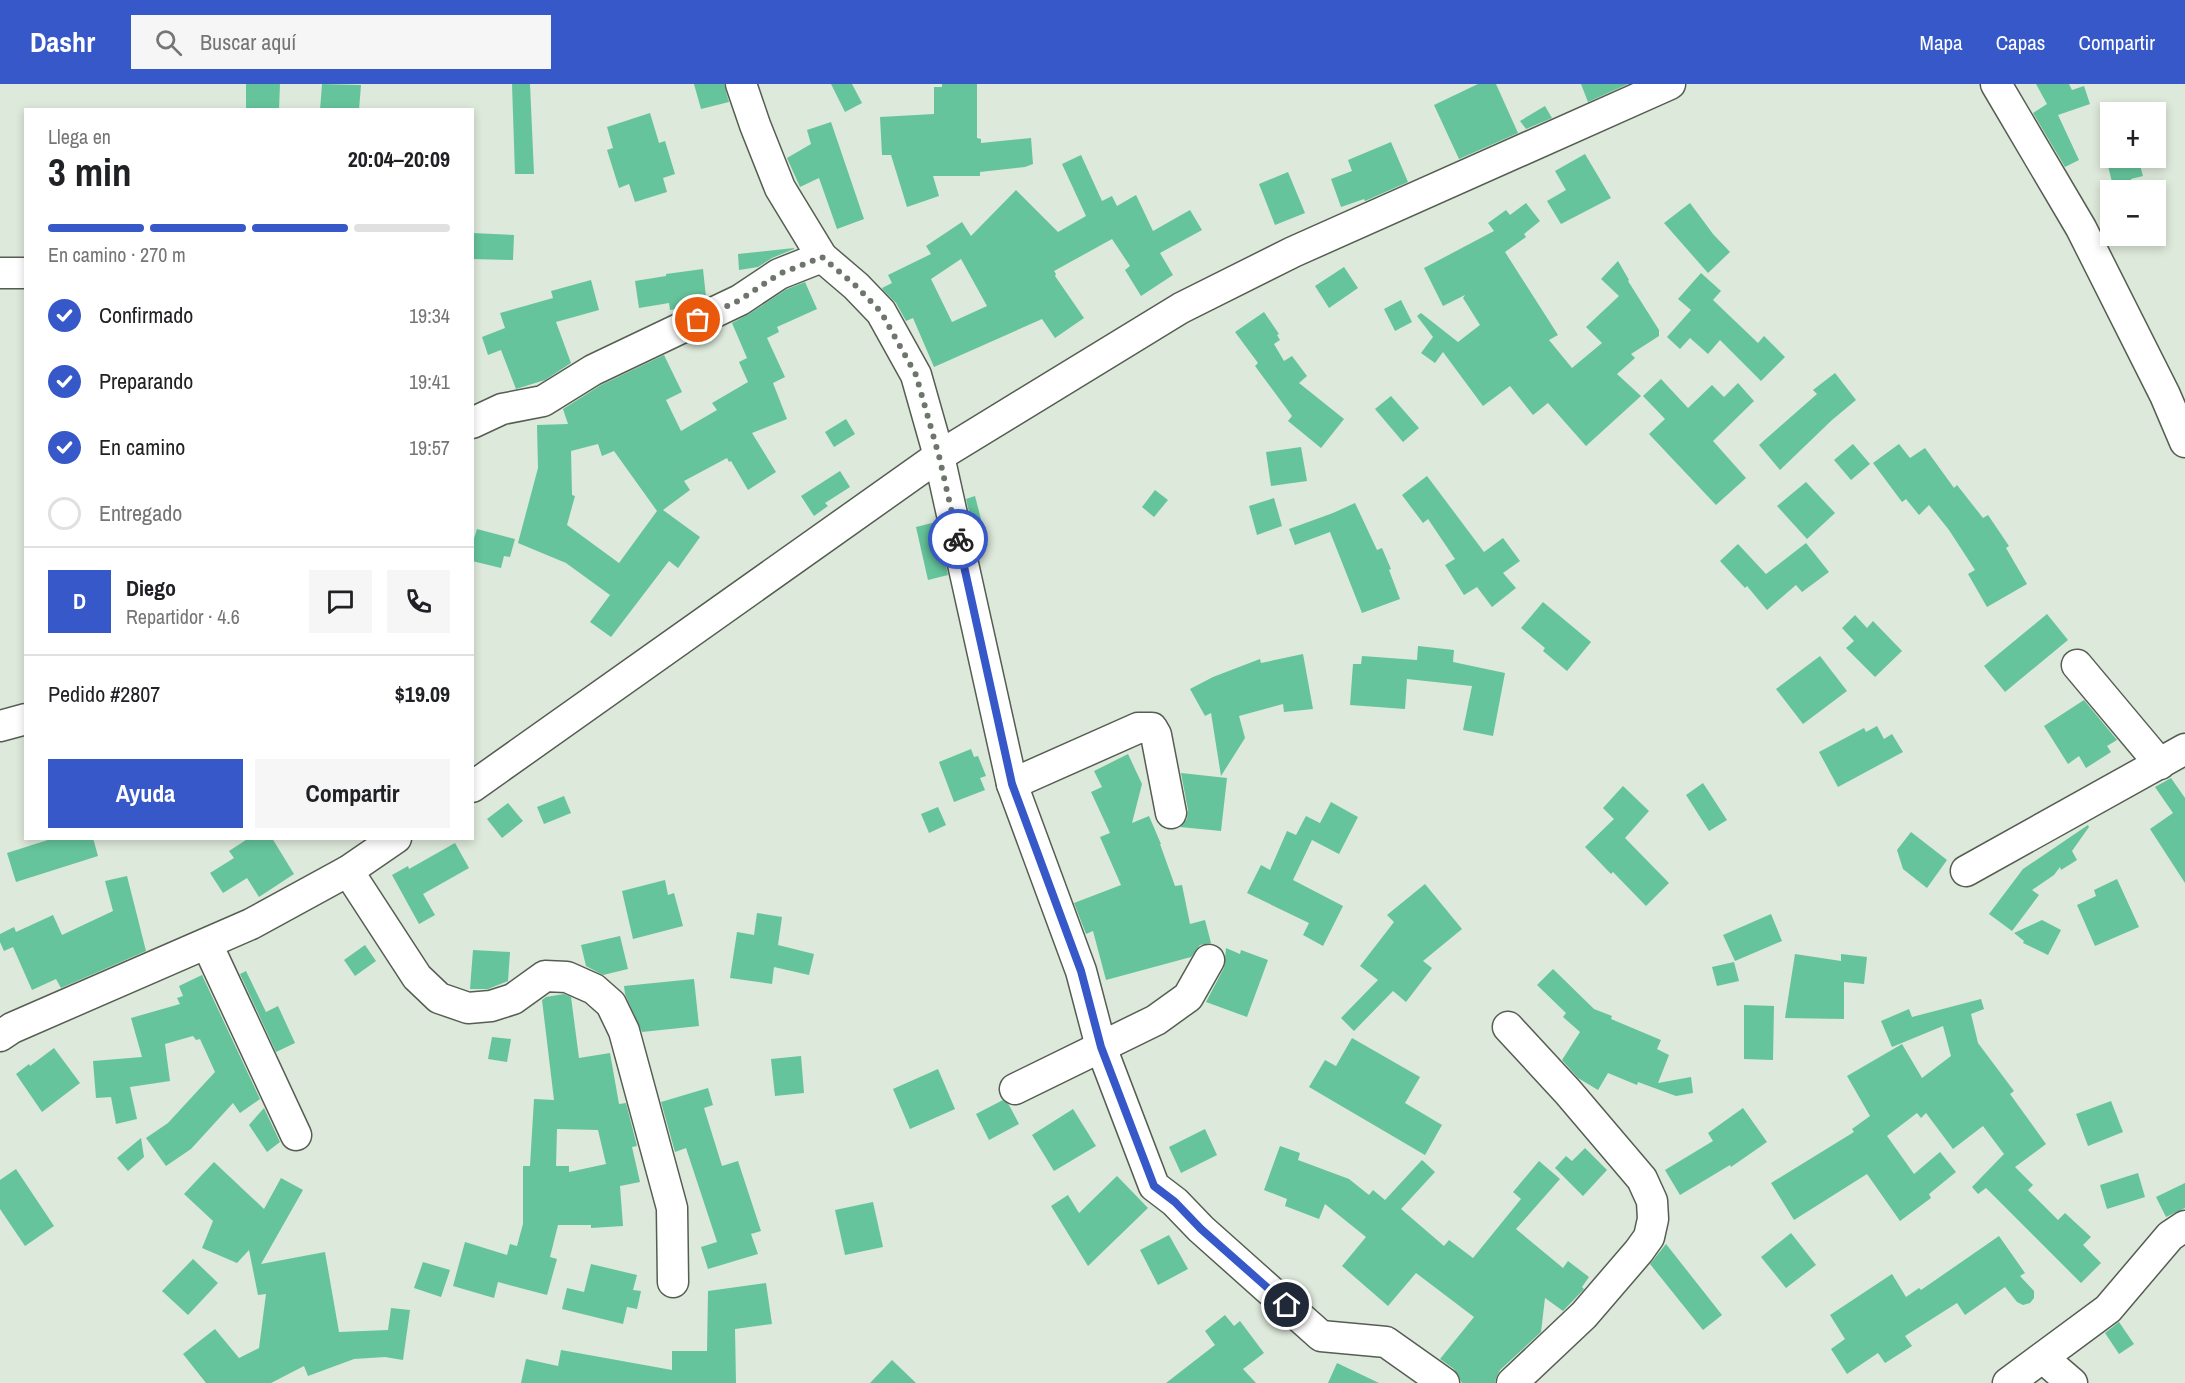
<!DOCTYPE html>
<html lang="es">
<meta charset="utf-8">
<style>
body{margin:0;font-family:"Archivo Narrow",sans-serif;background:#f6f6f6;color:#202124;height:100vh;display:flex;flex-direction:column;font-size:22px;white-space:nowrap}
*{box-sizing:border-box;margin:0}
p{font-size:20px;color:#757577}
.icon{flex:none;width:33px;height:33px;fill:none;stroke:currentColor;stroke-width:2;stroke-linecap:round;stroke-linejoin:round}
.map{position:relative;flex:1;overflow:hidden}
.sheet{position:absolute;left:24px;top:24px;width:450px;height:732px;display:flex;flex-direction:column;background:#fff;border-radius:0px;box-shadow:0 3px 9px #0003}
.sheet>*{flex:none}
.tools{position:absolute;left:2100px;top:18px;display:grid;gap:12px}
.tools a{display:grid;place-items:center;width:66px;height:66px;border-radius:0px;background:#fff;box-shadow:0 3px 9px #0003;font-size:30px}
.pin{position:absolute;display:grid;place-items:center;width:51px;height:51px;color:#fff;margin:-26px;border:3px solid #fff;border-radius:50%;box-shadow:0 2px 6px #0007}
.courier{position:absolute;display:grid;place-items:center;width:60px;height:60px;margin:-30px;border:4px solid #3658c9;border-radius:50%;background:#fff;color:#222;box-shadow:0 2px 8px #0007}
.summary em{font-style:normal;font-weight:700}
.summary div{display:flex;flex-direction:column-reverse}
.summary{display:flex;align-items:center;justify-content:space-between;height:102px;padding:0 24px}
h1{font-size:39px;font-weight:700;line-height:45px}
.bar{display:grid;grid-template-columns:repeat(4,1fr);gap:9px 6px;align-content:center;height:72px;padding:0 24px}
.bar i{height:8px;border-radius:4px;background:#e0e0e0}
.bar .current{background:#3658c9}
.bar p{grid-column:span 4}
.line{display:flex;align-items:center;gap:15px;padding:0 24px;border-top:2px solid #e0e0e0}
.line div{flex:1}
.round{display:grid;place-items:center;flex:none;width:63px;height:63px;border-radius:0px;background:#f6f6f6}
ol{padding:0 24px;list-style:none}
li{display:flex;align-items:center;gap:18px;height:66px}
li p{margin-inline-start:auto}
li .icon{padding:6px;border-radius:50%;background:#3658c9;color:#fff;stroke-width:4}
li:last-child{color:#757577}
li i{width:33px;height:33px;border:3px solid #e0e0e0;border-radius:50%}
.primary-button{display:flex;gap:12px;margin-top:auto;padding:12px 24px}
.primary-button a{flex:1;height:69px;border-radius:0px;background:#3658c9;color:#fff;font-size:24px;font-weight:700;line-height:69px;text-align:center}
.primary-button a+a{background:#f6f6f6;color:#202124}
header{display:flex;align-items:center;gap:36px;box-sizing:border-box;height:84px;padding:0 30px;background:#3658c9;color:#fff}
header strong{font-size:28px}
nav{display:flex;gap:33px;margin-inline-start:auto;font-size:21px}
.search{width:420px;height:54px;background:#f6f6f6;display:flex;align-items:center;gap:15px;box-sizing:border-box;padding:0 21px;border-radius:0px;color:#757577;font-size:22px}
.map>svg:first-child{display:block}
.building{fill:#65c49b;fill-rule:evenodd}
.lines{fill:none;stroke-linecap:round;stroke-linejoin:round}
.minor-casing{stroke:#555e52;stroke-width:33}
.minor{stroke:#fff;stroke-width:30}
.done{stroke:#6e756d;stroke-width:6;stroke-dasharray:0 10.8}
.route{stroke:#3658c9;stroke-width:8}
</style>
<header>
<strong>Dashr</strong>
<div class="search"><svg class="icon" aria-label="search" viewBox="0 0 24 24"><circle cx="10" cy="10" r="6"/><path d="M15 15l6 6"/></svg>Buscar aquí</div>
<nav><a>Mapa</a><a>Capas</a><a>Compartir</a></nav>
</header>
<div class="map">
<svg width="2185" height="1299" viewBox="0 0 2185 1299">
<rect width="100%" height="100%" fill="#dde9da"/>
<g class="building">
<path d="M246 0H280L279 26H246Z"/>
<path d="M322 0 361 1 359 26H320Z"/>
<path d="M512 0H530L534 90H515Z"/>
<path d="M694 0H724L729 18 701 25Z"/>
<path d="M831 0H852L862 19 845 28Z"/>
<path d="M942 0H977V54L981 55V59L1031 54 1033 80 1025 83 980 88V92H933L939 112 907 123 891 71H882L880 33 934 30V3H942Z"/>
<path d="M1478 0H1496L1518 49 1459 75 1434 21Z"/>
<path d="M1581 0H1628L1588 18Z"/>
<path d="M2036 0H2069L2072 6 2084 2 2090 20 2058 31 2079 76 2065 83 2033 29 2047 20Z"/>
<path d="M1545 22 1552 34 1526 45 1520 37Z"/>
<path d="M650 29 659 59 665 57 675 90 663 94 667 108 635 118 629 100 619 104 607 66 613 64 607 43Z"/>
<path d="M831 38 864 135 837 145 819 94 800 103 787 74 811 60 807 46Z"/>
<path d="M1391 58 1408 98 1365 117 1364 115 1341 123 1331 95 1352 87 1348 76Z"/>
<path d="M1585 70 1611 114 1561 140 1547 117 1566 106 1555 87Z"/>
<path d="M1081 71 1102 117 1112 112 1117 122 1136 111 1153 147 1190 126 1202 146 1160 169 1173 191 1141 212 1125 186 1130 182 1112 155 1054 187 1056 190 1055 192 1084 234 1055 254 1042 235 934 283 913 234 906 237 896 219 883 206 882 204 892 199 888 191 931 170 926 162 962 138 971 152 1016 106 1058 148 1086 132 1062 80ZM961 175 987 222 952 238 931 195Z"/>
<path d="M2106 74H2138L2143 92 2131 95 2134 106H2114Z"/>
<path d="M1288 88 1305 129 1275 141 1259 100Z"/>
<path d="M1526 119 1540 137 1524 150 1526 153 1505 168 1558 251 1549 256 1572 284 1602 259 1586 243 1619 212 1601 195 1618 177 1629 196 1628 197 1659 246V252L1631 270 1635 274 1617 290 1641 312 1586 362 1548 319 1533 331 1510 302 1483 322 1443 268 1435 279 1421 269 1433 253 1417 232 1421 229 1458 258 1480 241 1463 214 1465 211 1443 222 1424 184 1494 147 1488 139 1506 126 1510 131Z"/>
<path d="M1690 119 1713 150 1730 168 1708 189 1664 139Z"/>
<path d="M472 149 514 151 513 176 472 175Z"/>
<path d="M794 164V165L772 174 758 183 739 186 738 170Z"/>
<path d="M1344 183 1358 204 1329 224 1315 202Z"/>
<path d="M703 185 706 213 683 224 670 226 669 219 639 224 635 197 666 192V190Z"/>
<path d="M1701 189 1721 207 1713 216 1758 259 1764 252 1785 273 1761 297 1720 256 1708 270 1690 254 1680 265 1667 253 1691 226 1678 215Z"/>
<path d="M591 196 599 226 556 238 571 279 545 296 516 305 501 266 488 271 482 253 505 244 500 229 553 214 551 207Z"/>
<path d="M805 198 817 225 777 243 779 248 767 254 785 293 773 299 787 335 752 349 776 388 748 406 731 377 729 378 727 374 684 397 690 406 663 426 700 453 678 484 669 477 611 553 590 538 610 511 566 479 518 459 538 384 537 341 568 340 563 325 601 301 664 271 682 308 666 316 681 347 717 326 712 319 748 298 739 278 747 274 732 239 749 230 787 205ZM598 360 602 372 614 367 657 427 619 479 567 441 575 412 572 411 571 367Z"/>
<path d="M1401 216 1412 238 1395 247 1384 225Z"/>
<path d="M1264 228 1279 250 1277 251 1280 256 1274 260 1284 277 1292 272 1307 292 1299 299 1344 335 1321 364 1288 337 1292 332 1255 282 1258 279 1235 248Z"/>
<path d="M1835 289 1856 316 1832 336 1780 386 1759 361 1817 310 1813 306Z"/>
<path d="M1661 295 1688 324 1712 301 1724 313 1738 299 1754 317 1713 357 1746 394 1716 421 1649 350 1665 335 1643 312Z"/>
<path d="M1391 312 1419 344 1403 358 1375 325Z"/>
<path d="M846 335 855 350 834 363 825 348Z"/>
<path d="M1853 360 1870 380 1851 396 1834 376Z"/>
<path d="M1899 360 1910 374 1925 364 1954 404 1957 401 1983 434 1988 431 2009 462 2006 464 2027 500 1987 523 1968 490 1975 486 1949 446 1929 421 1919 431 1906 415 1902 418 1873 379Z"/>
<path d="M1301 363 1307 397 1271 402 1266 368Z"/>
<path d="M840 387 850 403 825 419 828 422 814 432 801 412Z"/>
<path d="M1427 392 1484 468 1503 454 1520 477 1503 489 1516 504 1492 523 1477 503 1464 511 1445 481 1455 475 1428 435 1423 439 1402 411Z"/>
<path d="M1806 398 1835 429 1807 455 1777 422Z"/>
<path d="M1155 406 1168 416 1154 433 1142 423Z"/>
<path d="M975 412 982 439 972 441 966 415Z"/>
<path d="M1274 414 1282 442 1257 451 1249 422Z"/>
<path d="M1355 419 1377 466 1382 464 1391 485 1389 486 1400 515 1362 529 1330 448 1295 461 1289 445 1333 429Z"/>
<path d="M936 438 948 491 928 496 916 443Z"/>
<path d="M477 445 515 455 510 473 504 472 501 484 472 477V461Z"/>
<path d="M1806 459 1829 488 1802 508 1796 501 1767 526 1747 502 1745 504 1720 477 1738 460 1766 490Z"/>
<path d="M1543 518 1591 558 1567 587 1543 567 1545 564 1521 544Z"/>
<path d="M2047 530 2068 556 2005 608 1984 582Z"/>
<path d="M1855 531 1867 544 1873 537 1902 567 1875 593 1846 564 1854 557 1842 544Z"/>
<path d="M1418 562 1454 566 1453 578 1505 589 1493 652 1463 646 1472 602 1407 595 1405 625 1350 621 1353 580H1361L1362 572 1417 576Z"/>
<path d="M1303 570 1313 625 1284 628 1283 620 1239 632 1245 654 1221 692 1211 629 1205 632 1190 605 1213 593 1260 575 1261 579Z"/>
<path d="M1820 572 1847 607 1803 640 1776 605Z"/>
<path d="M2084 616 2117 656 2107 662 2111 668 2086 684 2079 672 2068 680 2044 642Z"/>
<path d="M1877 642 1884 655 1892 650 1903 668 1838 703 1819 668 1864 644 1866 648Z"/>
<path d="M971 665 974 673 978 672 986 692 980 694 985 706 954 718 939 678Z"/>
<path d="M1128 670 1142 700 1132 739 1149 732 1161 760H1160L1175 802 1182 801 1190 840 1205 836 1211 859 1200 861 1191 873 1106 896 1093 847 1086 850 1074 819 1121 801 1100 753 1110 749 1091 708 1102 703 1094 687Z"/>
<path d="M1181 689 1227 694 1221 747 1180 743 1187 735 1188 726Z"/>
<path d="M2171 694 2185 714V799L2150 745 2173 729 2155 703Z"/>
<path d="M1703 699 1727 736 1709 747 1686 711Z"/>
<path d="M1623 702 1649 727 1625 754 1669 799 1646 822 1613 788 1611 790 1585 763 1614 735 1603 724Z"/>
<path d="M564 712 571 729 544 740 537 723Z"/>
<path d="M1331 718 1358 733 1339 770 1312 756 1293 796 1343 822 1323 862 1303 851 1309 839 1247 809 1261 781 1270 786 1287 747 1296 751 1306 732 1320 739Z"/>
<path d="M508 719 523 737 502 754 487 735Z"/>
<path d="M938 723 946 741 929 749 921 730Z"/>
<path d="M2088 741 2089 743 2072 767 2077 776 2061 786 2060 783 2054 791 2032 806 2039 811 2012 847 1989 830 2023 785Z"/>
<path d="M1911 748 1947 776 1927 804 1903 785 1897 766Z"/>
<path d="M54 754H93L98 772 16 798 7 769Z"/>
<path d="M249 754H272L294 790 259 813 247 794 223 809 210 789 234 774 229 767Z"/>
<path d="M455 759 469 784 423 810 435 831 419 840 392 791 408 782 409 785Z"/>
<path d="M127 792 146 867 61 904 56 895 32 906 13 863 4 867 0 858V850L14 843 16 848 53 831 62 851 113 827 105 797Z"/>
<path d="M2117 795 2139 843 2095 862 2077 821 2096 812 2094 806Z"/>
<path d="M665 796 668 811 674 809 683 842 633 855 622 807Z"/>
<path d="M1425 800 1462 845 1423 877 1432 884 1406 918 1393 907 1354 947 1341 934 1378 896 1360 882 1394 838 1387 831Z"/>
<path d="M757 829 782 833 778 861 814 870 809 891 774 883 772 900 730 894 737 848 754 851Z"/>
<path d="M1771 830 1782 857 1735 877 1723 851Z"/>
<path d="M2042 836 2061 846 2048 871 2023 859 2024 857 2014 849Z"/>
<path d="M620 852 628 885 603 891 586 882 581 861Z"/>
<path d="M365 861 376 877 355 892 344 876Z"/>
<path d="M1226 864 1240 870 1241 866 1268 876 1247 933 1206 918 1224 884Z"/>
<path d="M473 866 510 868 508 897 488 905H470Z"/>
<path d="M1795 870 1841 877V870L1867 873 1864 900 1844 898V935L1785 934Z"/>
<path d="M1734 878 1739 897 1717 902 1712 883Z"/>
<path d="M1553 885 1594 925 1612 932 1611 935 1661 956 1657 965 1669 971 1658 999 1691 993 1693 1009 1676 1012 1638 998 1637 1001 1608 989 1598 1006 1578 994 1562 976 1580 948 1563 933 1566 929 1537 901Z"/>
<path d="M246 887 266 928 278 922 295 959 276 968 240 890Z"/>
<path d="M202 891 260 1015 240 1029 233 1019 191 1065 166 1082 146 1054 168 1039 215 988 200 955 196 956 193 952 165 960 170 997 130 1003 137 1035 116 1040 111 1013 96 1014 93 977 142 973 131 934 180 920 177 914 183 912 179 902Z"/>
<path d="M694 895 699 942 642 948 625 910 624 902Z"/>
<path d="M564 910 571 913 579 974 610 969 619 1020 626 1019 637 1062 632 1063 640 1098 620 1102 623 1142 591 1144V1141H558L550 1173 557 1175 547 1211 498 1198 494 1214 453 1202 465 1158 507 1171 510 1160 517 1162 523 1140V1082H530L534 1015 554 1016 542 916 546 913ZM557 1045 598 1046 606 1080 569 1088V1082H556Z"/>
<path d="M1981 915 1984 925 1971 930 1978 959 2014 1007 2010 1010 2046 1060 2015 1083 2033 1101 2028 1106 2058 1136 2065 1129 2091 1153 2083 1161 2101 1179 2081 1199 1986 1104 1978 1110 1972 1103 2004 1070 1983 1042 1953 1065 1926 1029 1921 1034 1917 1029 1887 1052 1914 1090 1940 1068 1956 1088 1929 1110 1931 1114 1900 1137 1867 1090 1794 1136 1771 1099 1854 1048 1852 1045 1870 1032 1847 992 1902 960 1922 994 1951 972 1943 942 1892 963 1881 937 1909 925 1912 933Z"/>
<path d="M1744 921 1774 922 1773 976 1744 975Z"/>
<path d="M492 953 511 955 507 978 488 975Z"/>
<path d="M1352 954 1420 993 1405 1019 1442 1041 1425 1071 1309 1003 1325 976 1336 982Z"/>
<path d="M54 964 80 999 42 1028 16 990 29 980 30 982Z"/>
<path d="M801 972 804 1009 775 1012 771 975Z"/>
<path d="M938 985 955 1025 910 1045 893 1005Z"/>
<path d="M708 1004 713 1021 704 1024 722 1082 738 1077 761 1147 751 1150 758 1170 708 1185 701 1163 717 1158 686 1064 675 1068 661 1018Z"/>
<path d="M1003 1016 1009 1021 1019 1040 989 1056 976 1030Z"/>
<path d="M2111 1017 2123 1048 2088 1062 2076 1030Z"/>
<path d="M264 1024 280 1058 267 1068 249 1041Z"/>
<path d="M1743 1024 1767 1058 1731 1083 1730 1081 1680 1111 1665 1086 1713 1057 1708 1049Z"/>
<path d="M1073 1025 1096 1062 1054 1087 1032 1051Z"/>
<path d="M1205 1045 1217 1071 1181 1089 1169 1063Z"/>
<path d="M141 1054 144 1073 128 1087 117 1074Z"/>
<path d="M1280 1062 1300 1069 1298 1076 1349 1095 1369 1111 1373 1106 1385 1116 1422 1076 1435 1088 1401 1125 1444 1162 1449 1156 1473 1174 1521 1115 1513 1108 1539 1077 1560 1095 1516 1145 1563 1184 1568 1177 1589 1193 1582 1203 1584 1205 1563 1227 1545 1214 1541 1248 1500 1286 1496 1294 1495 1299H1462L1454 1285 1440 1275 1474 1233 1416 1189 1388 1222 1342 1182 1366 1153 1325 1120 1319 1135 1285 1122 1287 1115 1264 1106Z"/>
<path d="M1585 1064 1607 1086 1583 1112 1555 1084 1566 1072 1572 1077Z"/>
<path d="M214 1078 264 1125 281 1094 303 1106 261 1180 325 1168 339 1248 388 1246 391 1224 410 1226 403 1276 385 1273 354 1275 308 1292 304 1282 271 1299H206L183 1270 215 1245 239 1274 259 1264 266 1210 258 1211 249 1166 237 1179 202 1164 213 1137 184 1110Z"/>
<path d="M16 1085 54 1142 25 1162 0 1125V1096Z"/>
<path d="M2138 1089 2145 1113 2107 1125 2100 1101Z"/>
<path d="M1117 1092 1148 1124 1088 1182 1051 1122 1068 1111 1079 1129Z"/>
<path d="M2185 1099V1124L2166 1133 2156 1113Z"/>
<path d="M873 1118 883 1163 845 1171 835 1126Z"/>
<path d="M1791 1149 1816 1181 1786 1204 1761 1173Z"/>
<path d="M1169 1151 1188 1185 1158 1201 1140 1166Z"/>
<path d="M1999 1152 2025 1189 2020 1192 2034 1207V1214L2030 1219 2023 1221 2017 1218 2005 1203 1965 1231 1957 1219 1905 1252 1912 1262 1885 1279 1878 1269 1847 1290 1831 1265 1845 1255 1830 1231 1892 1190 1906 1213 1919 1204 1921 1206Z"/>
<path d="M1666 1160 1722 1231 1703 1246 1650 1180Z"/>
<path d="M193 1175 218 1199 188 1231 162 1207Z"/>
<path d="M423 1178 450 1186 441 1213 414 1204Z"/>
<path d="M591 1180 637 1191 633 1206 641 1207 637 1225 627 1223 623 1240 562 1225 567 1204 584 1208Z"/>
<path d="M766 1199 772 1240 735 1245 736 1299H521L526 1275 558 1282 561 1266 672 1286V1267H707L708 1207Z"/>
<path d="M1225 1231 1234 1242 1240 1237 1264 1269 1243 1285 1256 1299H1166L1215 1261 1205 1247Z"/>
<path d="M2119 1238 2134 1260 2119 1270 2105 1249Z"/>
<path d="M892 1276 916 1299H870Z"/>
<path d="M1337 1279 1379 1299H1328Z"/>
</g>
<g class="lines">
<defs>
<g id="minor">
<path d="M741 0 755 41 780 104 822 173 856 202 881 228 916 291 939 372 1012 700 1081 887 1101 963 1154 1102 1175 1118 1201 1145 1321 1252 1386 1258 1444 1299"/>
<path d="M1996 0 2081 144 2165 311 2185 358"/>
<path d="M0 189H26"/>
<path d="M472 339 502 325 543 317 593 286 740 216 779 190 822 173"/>
<path d="M2077 581 2160 680"/>
<path d="M0 642 26 635"/>
<path d="M1012 700 1138 644H1152L1156 651 1171 729"/>
<path d="M472 703 939 372 1181 224 1293 168 1670 0"/>
<path d="M348 787 417 893 439 914 468 924 491 922 513 915 545 892 567 893 594 905 611 920 624 947 672 1124 673 1198"/>
<path d="M1966 787 2185 665"/>
<path d="M207 860 296 1051"/>
<path d="M1508 943 1568 1008 1642 1095 1652 1117 1653 1135 1649 1153 1639 1167 1584 1231 1512 1299"/>
<path d="M0 952 12 944 251 840 348 787 396 754"/>
<path d="M1015 1005 1156 936 1188 913 1209 876"/>
<path d="M2043 1274 2072 1299"/>
<path d="M2008 1299 2108 1225 2170 1152 2185 1142"/>
</g>
</defs>
<use href="#minor" class="minor-casing"/>
<use href="#minor" class="minor"/>
</g>
<g class="lines">
<path class="done" d="M698 236 740 216 779 190 822 173 856 202 881 228 916 291 939 372 958 455"/>
<path class="route" d="M958 455 1012 700 1081 887 1101 963 1154 1102 1175 1118 1201 1145 1287 1221"/>
</g>
</svg>
<div class="tools">
<a>+</a>
<a>−</a>
</div>
<div class="pin" style="left:698px;top:236px;background:#ea580c"><svg class="icon" aria-label="bag" viewBox="0 0 24 24"><path d="M5 8h14l-1 12H6zM9 8a3 3 0 0 1 6 0"/></svg></div>
<div class="pin" style="left:1287px;top:1221px;background:#1f2937"><svg class="icon" aria-label="home" viewBox="0 0 24 24"><path d="M3 11l9-7 9 7M6 9v11h12V9"/></svg></div>
<div class="courier" style="left:958px;top:455px"><svg class="icon" aria-label="bike" viewBox="0 0 24 24"><circle cx="6" cy="16" r="4"/><circle cx="18" cy="16" r="4"/><path d="M6 16l4-8h5l3 8M10 8l3 8H6M13 5h3"/></svg></div>
<section class="sheet">
<div class="summary"><div><h1>3 min</h1><p>Llega en</p></div><em>20:04–20:09</em></div>
<div class="bar"><i class="current"></i><i class="current"></i><i class="current"></i><i></i><p>En camino · 270 m</p></div>
<ol>
<li><svg class="icon" aria-label="check" viewBox="0 0 24 24"><path d="M5 12l5 5 9-10"/></svg>Confirmado<p>19:34</p></li>
<li><svg class="icon" aria-label="check" viewBox="0 0 24 24"><path d="M5 12l5 5 9-10"/></svg>Preparando<p>19:41</p></li>
<li><svg class="icon" aria-label="check" viewBox="0 0 24 24"><path d="M5 12l5 5 9-10"/></svg>En camino<p>19:57</p></li>
<li><i></i>Entregado</li>
</ol>
<div class="line" style="height:108px"><b class="round" style="background:#3658c9;color:#fff">D</b><div><b>Diego</b><p>Repartidor · 4.6</p></div><a class="round"><svg class="icon" aria-label="chat" viewBox="0 0 24 24"><path d="M4 5h16v11H9l-5 4z"/></svg></a><a class="round"><svg class="icon" aria-label="phone" viewBox="0 0 24 24"><path d="M5 4h4l2 5-3 2q2 4 5 5l2-3 5 2v4C11 20 4 13 5 4z"/></svg></a></div>
<div class="line" style="height:78px"><div>Pedido #2807</div><b>$19.09</b></div>
<div class="primary-button"><a>Ayuda</a><a>Compartir</a></div>
</section>
</div>
